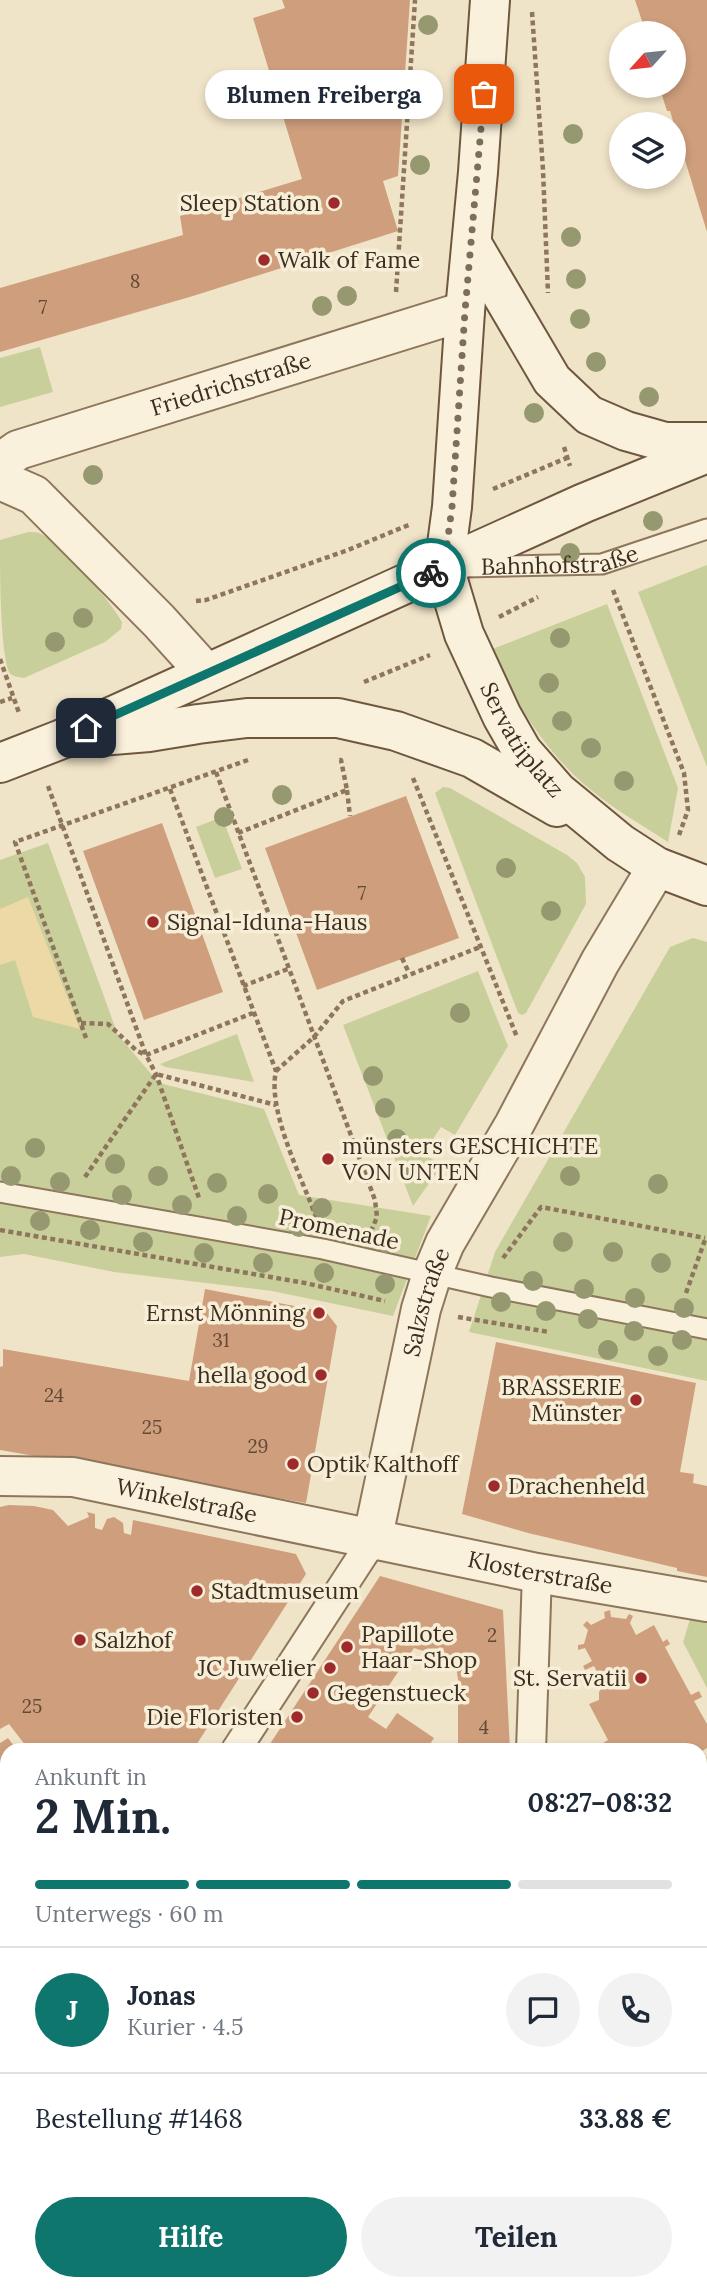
<!DOCTYPE html>
<html lang="de">
<meta charset="utf-8">
<style>
body{margin:0;font-family:Lora,serif;background:#f2f2f3;color:#1f2937;height:100vh;display:flex;flex-direction:column;font-size:26px;white-space:nowrap}
*{box-sizing:border-box;margin:0}
p{font-size:23px;color:#747a83}
.icon{flex:none;width:38px;height:38px;fill:none;stroke:currentColor;stroke-width:2;stroke-linecap:round;stroke-linejoin:round}
.map{position:relative;flex:1;overflow:hidden}
.details{position:absolute;left:0px;top:1743px;width:707px;height:548px;display:flex;flex-direction:column;background:#fff;border-radius:21px 21px 0 0;box-shadow:0 4px 10px #0003}
.details>*{flex:none}
.needle{width:46px;rotate:243deg}
.tools{position:absolute;left:609px;top:21px;display:grid;gap:14px}
.tools a{display:grid;place-items:center;width:77px;height:77px;border-radius:50%;background:#fff;box-shadow:0 4px 10px #0003;font-size:35px}
.pin{position:absolute;display:grid;place-items:center;width:60px;height:60px;color:#fff;margin:-30px;border-radius:14px;box-shadow:0 4px 10px #0006}
.courier{position:absolute;display:grid;place-items:center;width:70px;height:70px;margin:-35px;border:5px solid #0f766e;border-radius:50%;background:#fff;color:#222;box-shadow:0 2px 9px #0007}
.bubble{position:absolute;height:49px;border-radius:24px;background:#fff;box-shadow:0 4px 10px #0003;font-size:23px;font-weight:700;line-height:49px;text-align:center}
.head em{font-style:normal;font-weight:700}
.head div{display:flex;flex-direction:column-reverse}
.head{display:flex;align-items:center;justify-content:space-between;height:119px;padding:0 35px}
h1{font-size:46px;font-weight:700;line-height:52px}
.bar{display:grid;grid-template-columns:repeat(4,1fr);gap:10px 7px;align-content:center;height:84px;padding:0 35px}
.bar i{height:9px;border-radius:5px;background:#e0e1e3}
.bar .selected{background:#0f766e}
.bar p{grid-column:span 4}
.line{display:flex;align-items:center;gap:18px;padding:0 35px;border-top:2px solid #e0e1e3}
.line div{flex:1}
.round{display:grid;place-items:center;flex:none;width:74px;height:74px;border-radius:37px;background:#f2f2f3}
.cta{display:flex;gap:14px;margin-top:auto;padding:14px 35px}
.cta a{flex:1;height:80px;border-radius:42px;background:#0f766e;color:#fff;font-size:28px;font-weight:700;line-height:80px;text-align:center}
.cta a+a{background:#f2f2f3;color:#1f2937}
.map>svg:first-child{display:block}
.green{fill:#c9cf9b}
.sand{fill:#ecd9a5}
.building{fill:#cf9f7d}
.lines{fill:none;stroke-linecap:round;stroke-linejoin:round}
.service-casing{stroke:#8d765c;stroke-width:23}
.pedestrian-casing{stroke:#8d765c;stroke-width:32}
.minor-casing{stroke:#8d765c;stroke-width:42}
.secondary-casing{stroke:#6f573f;stroke-width:42}
.path{stroke:#8d765c;stroke-width:4.5;stroke-dasharray:5 3.5;stroke-linecap:butt}
.service{stroke:#faf1dc;stroke-width:19}
.pedestrian{stroke:#faf1dc;stroke-width:28}
.minor{stroke:#faf1dc;stroke-width:38}
.secondary{stroke:#faf1dc;stroke-width:38}
.tree{fill:#96986f}
.done{stroke:#7c6e5b;stroke-width:7;stroke-dasharray:0 12.6}
.route{stroke:#0f766e;stroke-width:9}
.poi-dot{fill:#9e2a2b;stroke:#f7eed8;stroke-width:2.5}
.labels{text-anchor:middle;stroke-width:7;stroke-linejoin:round;paint-order:stroke}
.number-label{font-size:19px;fill:#624a37}
.poi-label{font-size:23px;fill:#3d2e20;stroke:#f7eed8;text-anchor:start}
.street-label{font-size:23px;fill:#3d2e20;stroke:#f7eed8}
</style>
<div class="map">
<svg width="707" height="2290" viewBox="0 0 707 2290">
<rect width="100%" height="100%" fill="#f0e4c8"/>
<g class="green">
<path d="M40 347 53 392 0 407V358Z"/>
<path d="M28 532C29 532 38 532 39 533 59 541 112 602 122 622L121 629 105 642 24 678C19 677 12 677 9 672 0 649 0 570 0 540Z"/>
<path d="M707 565V767L638 592Z"/>
<path d="M607 604 678 788 668 842C642 825 615 810 591 790 545 753 516 702 490 650Z"/>
<path d="M443 787 450 788 567 855 577 863 585 877 586 904 526 1013 522 1015 518 1013 435 793Z"/>
<path d="M222 817 242 869 215 878 196 827Z"/>
<path d="M48 843 118 1035 159 1083 264 1109 299 1195 431 1216 393 1316 272 1291 114 1272 24 1254 0 1257V860Z"/>
<path d="M693 938 707 942V1381L469 1332 495 1252 670 947Z"/>
<path d="M478 971 508 1046 455 1135 441 1127 423 1154 442 1165 413 1206 343 1025Z"/>
<path d="M237 1034 254 1082 165 1067 160 1064Z"/>
<path d="M692 1613 707 1615V1688L683 1642Z"/>
<path d="M707 1757V1878L700 1889V1761Z"/>
</g>
<path class="sand" d="M28 897 80 1029 33 1017 15 960 0 965V909Z"/>
<g class="building">
<path d="M282 0H410L398 176 383 181 398 231 193 296 0 352V288L183 235 180 216 302 179 253 18 285 8Z"/>
<path d="M635 0H707V232L670 111H667L659 86H674V33H646Z"/>
<path d="M406 796 459 938 317 990 265 848Z"/>
<path d="M162 823 223 992 144 1020 83 851Z"/>
<path d="M205 1289 326 1312 337 1326 306 1503 0 1450V1367L3 1366V1349L189 1381Z"/>
<path d="M496 1342 696 1383 680 1472 694 1474 693 1483 707 1486V1577L677 1571V1568L528 1533 462 1514Z"/>
<path d="M9 1505 34 1506 53 1510 68 1526 89 1517 87 1512 95 1514V1528L102 1530 107 1519 114 1517 123 1523 124 1533 131 1535 133 1520 296 1554 306 1574 193 1750H29L9 1724 0 1729V1507Z"/>
<path d="M380 1576 503 1610 510 1750H458V1679L455 1661 414 1648 368 1717 386 1729 397 1713 434 1738 428 1747 432 1750H266Z"/>
<path d="M610 1610 611 1617 626 1619 629 1614 633 1616 630 1623 636 1635 654 1625 663 1642 667 1639 670 1644 665 1647 691 1695 699 1691 702 1697 694 1701 707 1724V1748L700 1752V1750H600L598 1746 608 1740 589 1704 599 1700V1692L604 1685 594 1666 585 1670 583 1666 592 1661 585 1648 578 1650V1645L584 1644 588 1630 583 1625 587 1621 591 1625 605 1618 604 1612Z"/>
<path d="M8 1738 17 1750H7V1854L0 1846V1743Z"/>
<path d="M0 1856 7 1860V1933L0 1930Z"/>
<path d="M7 1952V2051H0V1954Z"/>
<path d="M700 1965 707 1968V2020L700 2017Z"/>
<path d="M702 2146 707 2148V2272H700Z"/>
<path d="M0 2154 7 2155V2284H29V2290H0Z"/>
<path d="M84 2284H209V2290H87Z"/>
<path d="M241 2284H274L273 2287 241 2290Z"/>
</g>
<g class="lines">
<defs>
<g id="service">
<path id="s1" d="M466 567 602 564 707 529"/>
<path d="M0 1192 323 1249 491 1287 707 1329"/>
</g>
<g id="pedestrian">
<path d="M236 1750 372 1541"/>
<path d="M531 1750 537 1573"/>
<path d="M0 2122 7 2123"/>
<path d="M620 2284 638 2290"/>
<path d="M64 2290V2284"/>
<path d="M477 2290 492 2289 491 2284"/>
</g>
<g id="minor">
<path id="s2" d="M0 463 18 450 465 311"/>
<path d="M0 480 34 495 159 621 206 673"/>
<path id="s3" d="M0 1476 73 1477 537 1573 707 1602"/>
<path id="s4" d="M372 1541 421 1309 432 1274 445 1243 514 1125 600 962 657 867"/>
</g>
<g id="secondary">
<path id="s5" d="M490 0 478 172 465 311 452 507 444 567 464 634 502 716 522 751 558 792 620 843 657 867 707 886"/>
<path d="M472 244 552 380 589 415 626 431 665 442H707"/>
<path d="M88 737 149 732 198 724 247 718H338L396 731 472 758 557 807"/>
<path d="M0 763 62 739 584 503 707 453"/>
</g>
</defs>
<use href="#service" class="service-casing"/>
<use href="#pedestrian" class="pedestrian-casing"/>
<use href="#minor" class="minor-casing"/>
<use href="#secondary" class="secondary-casing"/>
<g class="path">
<path d="M532 12 543 170 548 293"/>
<path d="M396 292 415 0"/>
<path d="M564 447 570 466"/>
<path d="M493 489 569 457"/>
<path d="M613 590 684 773 688 810 679 835"/>
<path d="M196 601 206 600 348 550 411 524"/>
<path d="M499 617 538 597"/>
<path d="M0 659 19 713"/>
<path d="M364 682 430 655"/>
<path d="M0 702 12 698"/>
<path d="M216 772 375 1200 377 1217 372 1229"/>
<path d="M413 778 517 1037"/>
<path d="M48 786 146 1055 156 1074 199 1198"/>
<path d="M170 789 276 1071C267 1111 302 1178 316 1217"/>
<path d="M347 790 350 816"/>
<path d="M238 833 347 790 341 760H339"/>
<path d="M402 958 409 973"/>
<path d="M243 986 288 969"/>
<path d="M81 1023 108 1024 137 1051 146 1055 253 1013"/>
<path d="M86 1038 15 842 248 760"/>
<path d="M276 1071 314 1037 343 1001 480 947"/>
<path d="M85 1177 156 1074 276 1105"/>
<path d="M0 1230 305 1283 385 1301"/>
<path d="M503 1258 541 1207 705 1238"/>
<path d="M686 1293 706 1237"/>
<path d="M458 1317 549 1332"/>
<path d="M700 1872 707 1861"/>
</g>
<use href="#service" class="service"/>
<use href="#pedestrian" class="pedestrian"/>
<use href="#minor" class="minor"/>
<use href="#secondary" class="secondary"/>
</g>
<g class="tree">
<circle cx="428" cy="25" r="10"/>
<circle cx="423" cy="89" r="10"/>
<circle cx="573" cy="134" r="10"/>
<circle cx="420" cy="165" r="10"/>
<circle cx="571" cy="237" r="10"/>
<circle cx="576" cy="279" r="10"/>
<circle cx="347" cy="296" r="10"/>
<circle cx="322" cy="306" r="10"/>
<circle cx="580" cy="319" r="10"/>
<circle cx="596" cy="362" r="10"/>
<circle cx="649" cy="397" r="10"/>
<circle cx="534" cy="413" r="10"/>
<circle cx="93" cy="475" r="10"/>
<circle cx="653" cy="521" r="10"/>
<circle cx="570" cy="553" r="10"/>
<circle cx="83" cy="618" r="10"/>
<circle cx="560" cy="638" r="10"/>
<circle cx="55" cy="642" r="10"/>
<circle cx="549" cy="683" r="10"/>
<circle cx="562" cy="721" r="10"/>
<circle cx="591" cy="748" r="10"/>
<circle cx="624" cy="781" r="10"/>
<circle cx="282" cy="795" r="10"/>
<circle cx="224" cy="817" r="10"/>
<circle cx="506" cy="868" r="10"/>
<circle cx="551" cy="911" r="10"/>
<circle cx="460" cy="1013" r="10"/>
<circle cx="373" cy="1076" r="10"/>
<circle cx="385" cy="1108" r="10"/>
<circle cx="397" cy="1139" r="10"/>
<circle cx="35" cy="1148" r="10"/>
<circle cx="115" cy="1164" r="10"/>
<circle cx="410" cy="1172" r="10"/>
<circle cx="11" cy="1176" r="10"/>
<circle cx="158" cy="1176" r="10"/>
<circle cx="570" cy="1176" r="10"/>
<circle cx="60" cy="1182" r="10"/>
<circle cx="217" cy="1183" r="10"/>
<circle cx="658" cy="1184" r="10"/>
<circle cx="268" cy="1194" r="10"/>
<circle cx="122" cy="1195" r="10"/>
<circle cx="182" cy="1205" r="10"/>
<circle cx="322" cy="1208" r="10"/>
<circle cx="237" cy="1216" r="10"/>
<circle cx="40" cy="1221" r="10"/>
<circle cx="299" cy="1227" r="10"/>
<circle cx="90" cy="1230" r="10"/>
<circle cx="343" cy="1232" r="10"/>
<circle cx="143" cy="1242" r="10"/>
<circle cx="563" cy="1242" r="10"/>
<circle cx="386" cy="1243" r="10"/>
<circle cx="613" cy="1252" r="10"/>
<circle cx="204" cy="1253" r="10"/>
<circle cx="263" cy="1263" r="10"/>
<circle cx="661" cy="1263" r="10"/>
<circle cx="324" cy="1273" r="10"/>
<circle cx="533" cy="1281" r="10"/>
<circle cx="385" cy="1284" r="10"/>
<circle cx="584" cy="1289" r="10"/>
<circle cx="635" cy="1298" r="10"/>
<circle cx="501" cy="1302" r="10"/>
<circle cx="684" cy="1308" r="10"/>
<circle cx="546" cy="1311" r="10"/>
<circle cx="588" cy="1319" r="10"/>
<circle cx="634" cy="1331" r="10"/>
<circle cx="682" cy="1340" r="10"/>
<circle cx="608" cy="1350" r="10"/>
<circle cx="658" cy="1356" r="10"/>
</g>
<g class="lines">
<path class="done" d="M431 573 444 567 452 507 465 311 484 94"/>
<path class="route" d="M86 728 431 573"/>
</g>
<g class="poi-dot">
<circle cx="334" cy="203" r="7"/>
<circle cx="264" cy="260" r="7"/>
<circle cx="153" cy="922" r="7"/>
<circle cx="328" cy="1159" r="7"/>
<circle cx="319" cy="1313" r="7"/>
<circle cx="321" cy="1375" r="7"/>
<circle cx="636" cy="1400" r="7"/>
<circle cx="293" cy="1464" r="7"/>
<circle cx="494" cy="1486" r="7"/>
<circle cx="197" cy="1591" r="7"/>
<circle cx="80" cy="1640" r="7"/>
<circle cx="347" cy="1647" r="7"/>
<circle cx="330" cy="1668" r="7"/>
<circle cx="641" cy="1678" r="7"/>
<circle cx="313" cy="1693" r="7"/>
<circle cx="297" cy="1717" r="7"/>
</g>
<g class="labels">
<g class="number-label">
<text x="135" y="288">8</text>
<text x="43" y="314">7</text>
<text x="362" y="900">7</text>
<text x="221" y="1347">31</text>
<text x="54" y="1402">24</text>
<text x="152" y="1434">25</text>
<text x="258" y="1453">29</text>
<text x="492" y="1642">2</text>
<text x="32" y="1713">25</text>
<text x="484" y="1734">4</text>
</g>
<g class="poi-label">
<text x="320" y="211" text-anchor="end">Sleep Station</text>
<text x="278" y="268">Walk of Fame</text>
<text x="167" y="930">Signal-Iduna-Haus</text>
<text x="342" y="1154">münsters GESCHICHTE<tspan x="342" dy="26">VON UNTEN</tspan></text>
<text x="305" y="1321" text-anchor="end">Ernst Mönning</text>
<text x="307" y="1383" text-anchor="end">hella good</text>
<text x="622" y="1395" text-anchor="end">BRASSERIE<tspan x="622" dy="26">Münster</tspan></text>
<text x="307" y="1472">Optik Kalthoff</text>
<text x="508" y="1494">Drachenheld</text>
<text x="211" y="1599">Stadtmuseum</text>
<text x="361" y="1642">Papillote<tspan x="361" dy="26">Haar-Shop</tspan></text>
<text x="94" y="1648">Salzhof</text>
<text x="316" y="1676" text-anchor="end">JC Juwelier</text>
<text x="627" y="1686" text-anchor="end">St. Servatii</text>
<text x="327" y="1701">Gegenstueck</text>
<text x="283" y="1725" text-anchor="end">Die Floristen</text>
</g>
<g class="street-label">
<text dy="8" stroke="none"><textPath href="#s2" startOffset="245">Friedrichstraße</textPath></text>
<text dy="8" stroke="none"><textPath href="#s1" startOffset="94">Bahnhofstraße</textPath></text>
<text dy="8" stroke="none"><textPath href="#s5" startOffset="760">Servatiiplatz</textPath></text>
<text transform="translate(339 1229) rotate(12)" y="8">Promenade</text>
<text dy="8" stroke="none"><textPath href="#s4" startOffset="245">Salzstraße</textPath></text>
<text dy="8" stroke="none"><textPath href="#s3" startOffset="189">Winkelstraße</textPath></text>
<text dy="8" stroke="none"><textPath href="#s3" startOffset="550">Klosterstraße</textPath></text>
</g>
</g>
</svg>
<div class="tools">
<a><svg class="needle" viewBox="-14 -14 28 28"><path d="M0-13l5 13h-10z" fill="#e53935"/><path d="M0 13l5-13h-10z" fill="#747a83"/></svg></a>
<a><svg class="icon" aria-label="layers" viewBox="0 0 24 24"><path d="M12 4l9 5-9 5-9-5zM3 14l9 5 9-5"/></svg></a>
</div>
<div class="pin" style="left:484px;top:94px;background:#ea580c"><svg class="icon" aria-label="bag" viewBox="0 0 24 24"><path d="M5 8h14l-1 12H6zM9 8a3 3 0 0 1 6 0"/></svg></div>
<div class="pin" style="left:86px;top:728px;background:#1f2937"><svg class="icon" aria-label="home" viewBox="0 0 24 24"><path d="M3 11l9-7 9 7M6 9v11h12V9"/></svg></div>
<div class="courier" style="left:431px;top:573px"><svg class="icon" aria-label="bike" viewBox="0 0 24 24"><circle cx="6" cy="16" r="4"/><circle cx="18" cy="16" r="4"/><path d="M6 16l4-8h5l3 8M10 8l3 8H6M13 5h3"/></svg></div>
<div class="bubble" style="left:205px;top:70px;width:238px">Blumen Freiberga</div>
<section class="details">
<div class="head"><div><h1>2 Min.</h1><p>Ankunft in</p></div><em>08:27–08:32</em></div>
<div class="bar"><i class="selected"></i><i class="selected"></i><i class="selected"></i><i></i><p>Unterwegs · 60 m</p></div>
<div class="line" style="height:126px"><b class="round" style="background:#0f766e;color:#fff">J</b><div><b>Jonas</b><p>Kurier · 4.5</p></div><a class="round"><svg class="icon" aria-label="chat" viewBox="0 0 24 24"><path d="M4 5h16v11H9l-5 4z"/></svg></a><a class="round"><svg class="icon" aria-label="phone" viewBox="0 0 24 24"><path d="M5 4h4l2 5-3 2q2 4 5 5l2-3 5 2v4C11 20 4 13 5 4z"/></svg></a></div>
<div class="line" style="height:91px"><div>Bestellung #1468</div><b>33.88 €</b></div>
<div class="cta"><a>Hilfe</a><a>Teilen</a></div>
</section>
</div>
